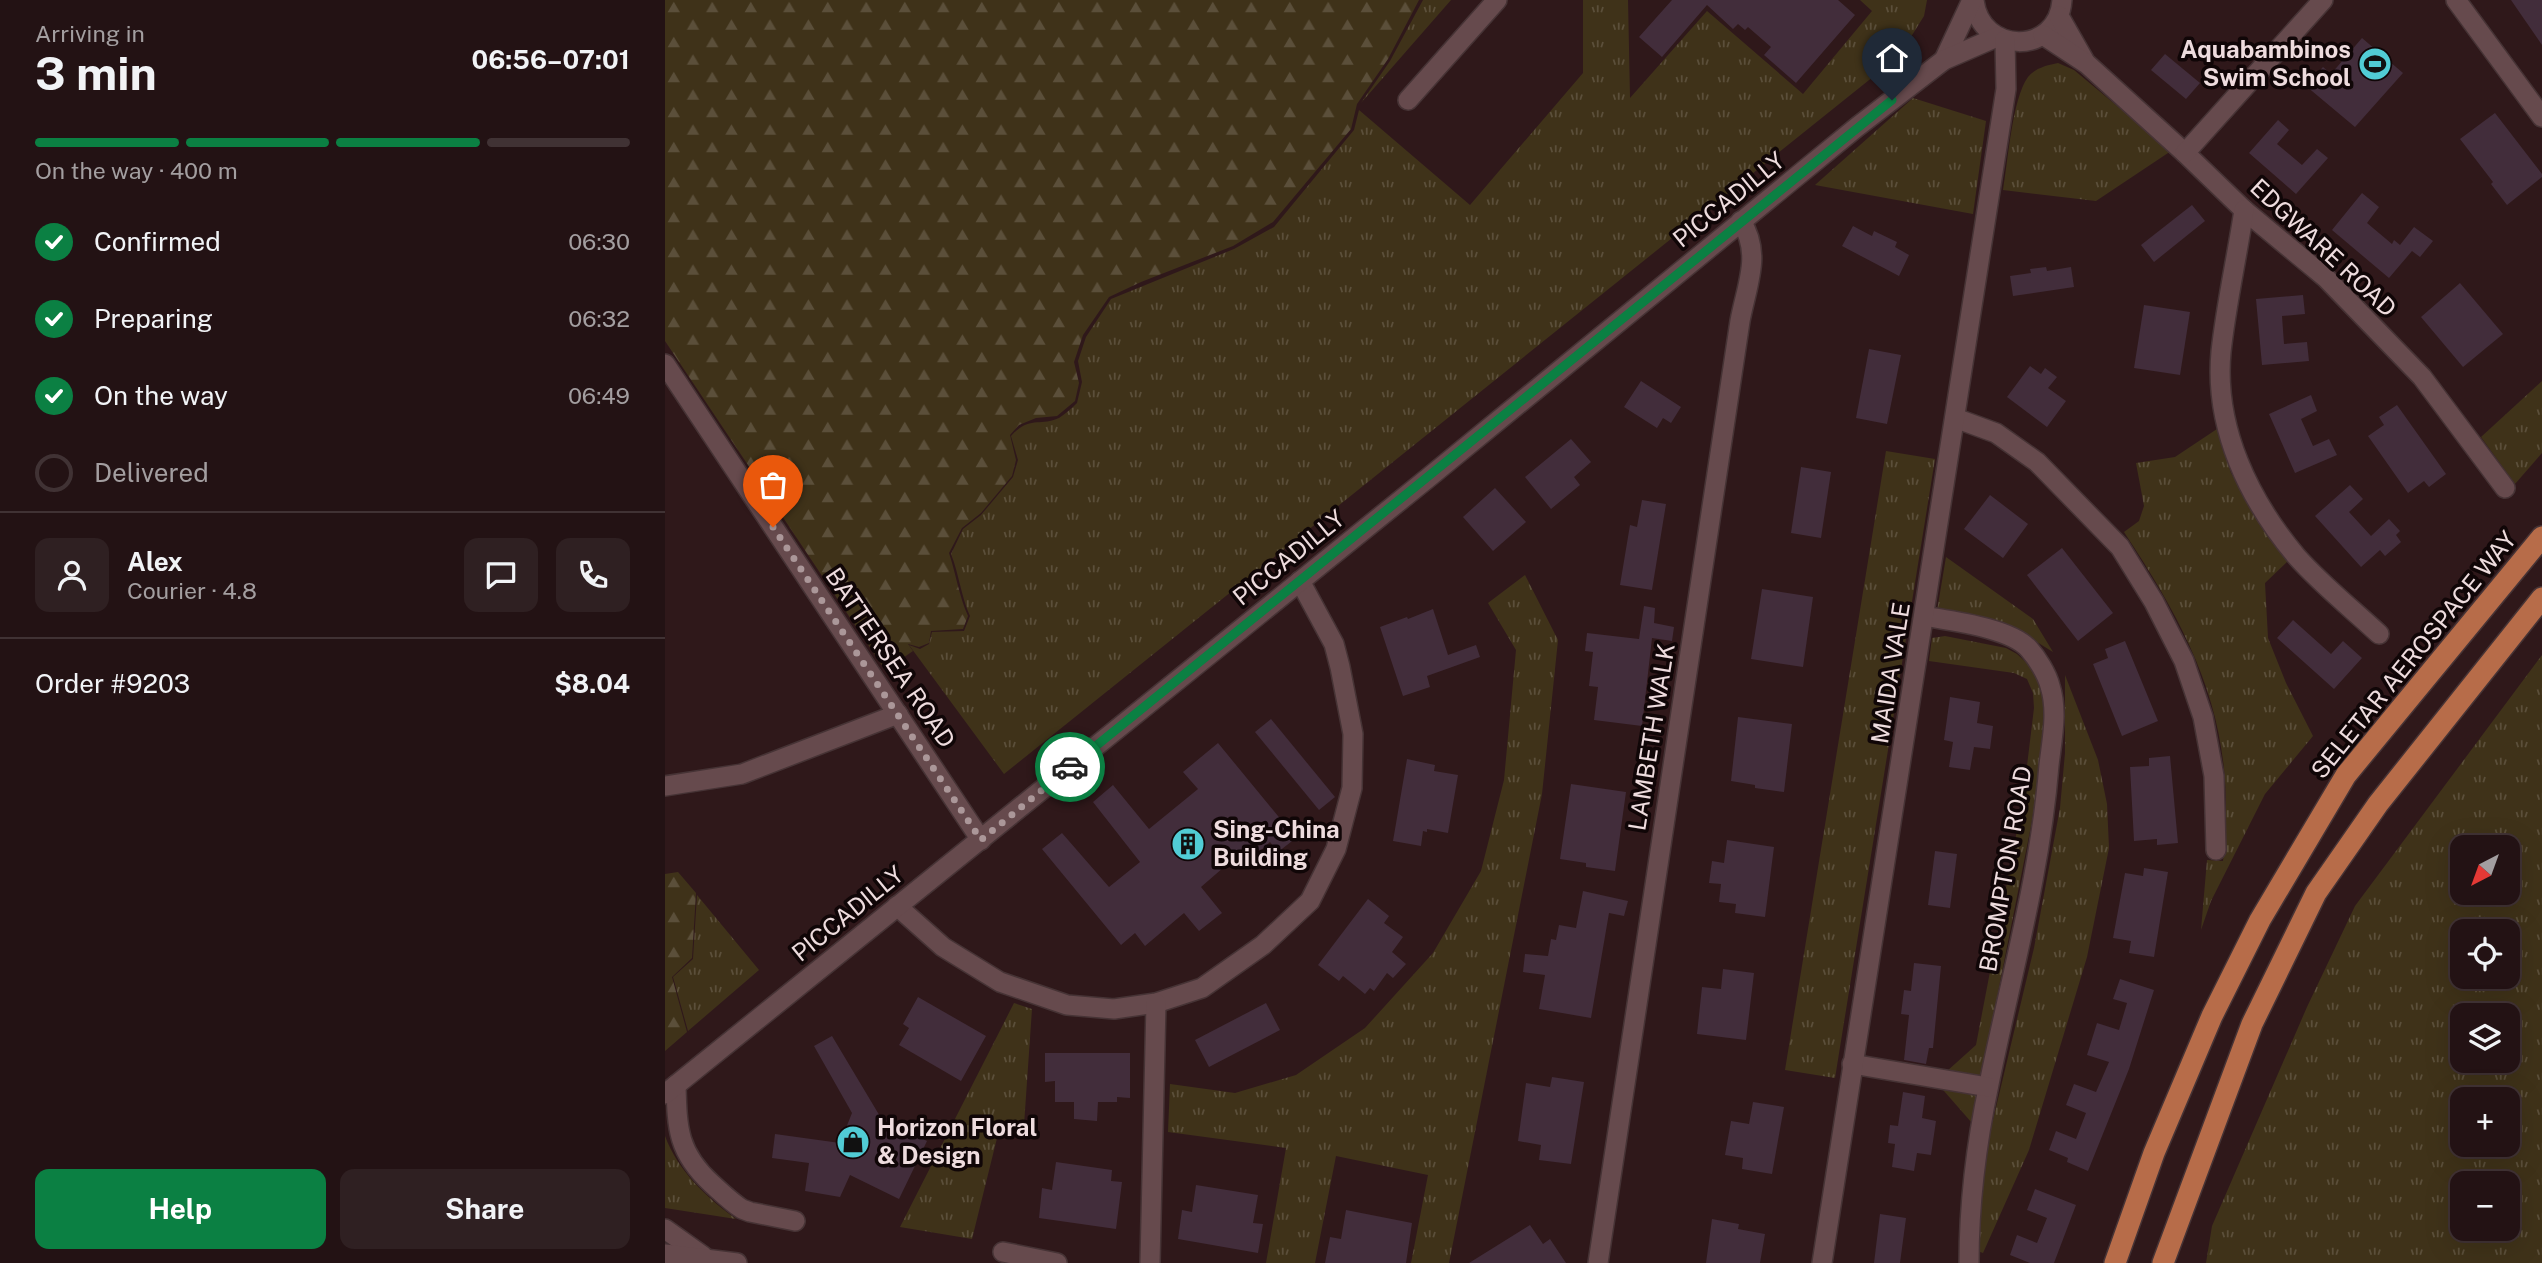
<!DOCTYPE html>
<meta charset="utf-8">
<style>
body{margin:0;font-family:"Public Sans",sans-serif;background:#2f2022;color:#f1f3f6;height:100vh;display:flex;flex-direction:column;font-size:26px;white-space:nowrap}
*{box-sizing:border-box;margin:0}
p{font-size:23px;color:#a39ea0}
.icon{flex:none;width:38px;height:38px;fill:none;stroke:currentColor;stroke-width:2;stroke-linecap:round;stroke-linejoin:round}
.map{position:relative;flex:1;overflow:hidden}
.drawer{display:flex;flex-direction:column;background:#231214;width:665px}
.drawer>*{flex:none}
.needle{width:46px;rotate:221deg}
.controls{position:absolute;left:1785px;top:835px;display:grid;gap:14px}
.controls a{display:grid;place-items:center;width:70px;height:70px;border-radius:14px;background:#231214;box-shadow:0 7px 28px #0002,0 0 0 2px #403234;font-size:35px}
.pin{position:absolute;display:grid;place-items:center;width:60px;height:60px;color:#fff;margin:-72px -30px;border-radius:50% 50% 50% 0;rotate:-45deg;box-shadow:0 0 7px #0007}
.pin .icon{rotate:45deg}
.courier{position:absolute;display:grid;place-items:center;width:70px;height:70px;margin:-35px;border:5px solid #0b8043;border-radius:50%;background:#fff;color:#222;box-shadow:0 2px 9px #0007}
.head em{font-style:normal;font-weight:700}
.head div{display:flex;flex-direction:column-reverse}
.head{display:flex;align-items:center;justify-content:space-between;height:119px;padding:0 35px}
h1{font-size:46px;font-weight:700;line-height:52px}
.bar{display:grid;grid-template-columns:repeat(4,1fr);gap:10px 7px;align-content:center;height:84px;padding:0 35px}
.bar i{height:9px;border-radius:5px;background:#403234}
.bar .current{background:#0b8043}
.bar p{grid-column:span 4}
.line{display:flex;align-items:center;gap:18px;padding:0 35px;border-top:2px solid #403234}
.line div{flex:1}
.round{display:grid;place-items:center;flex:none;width:74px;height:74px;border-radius:14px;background:#2f2022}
ol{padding:0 35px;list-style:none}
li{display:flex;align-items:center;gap:21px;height:77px}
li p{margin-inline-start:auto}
li .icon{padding:7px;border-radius:50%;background:#0b8043;color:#fff;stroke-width:4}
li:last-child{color:#a39ea0}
li i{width:38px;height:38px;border:4px solid #403234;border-radius:50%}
.action{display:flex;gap:14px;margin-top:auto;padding:14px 35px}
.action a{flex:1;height:80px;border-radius:14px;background:#0b8043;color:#fff;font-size:28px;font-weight:700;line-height:80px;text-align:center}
.action a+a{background:#2f2022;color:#f1f3f6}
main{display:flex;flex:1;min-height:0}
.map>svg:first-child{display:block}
.grass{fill:url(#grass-tufts);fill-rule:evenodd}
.forest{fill:url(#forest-firs)}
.building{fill:#422d3b}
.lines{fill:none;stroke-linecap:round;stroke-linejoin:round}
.minor-casing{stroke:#463335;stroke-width:22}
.major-casing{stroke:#463335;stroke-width:24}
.minor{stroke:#664a4d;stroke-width:19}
.major{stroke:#b76c49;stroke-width:21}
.done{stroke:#ab9799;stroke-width:7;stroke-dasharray:0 12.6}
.route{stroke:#0b8043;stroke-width:9}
.labels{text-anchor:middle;stroke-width:7;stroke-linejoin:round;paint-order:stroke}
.poi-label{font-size:24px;font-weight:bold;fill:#eedcde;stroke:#100607;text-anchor:start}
.street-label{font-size:24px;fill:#eedcde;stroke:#100607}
</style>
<main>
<section class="drawer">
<div class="head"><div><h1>3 min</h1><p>Arriving in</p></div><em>06:56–07:01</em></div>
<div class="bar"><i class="current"></i><i class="current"></i><i class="current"></i><i></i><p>On the way · 400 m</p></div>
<ol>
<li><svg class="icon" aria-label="check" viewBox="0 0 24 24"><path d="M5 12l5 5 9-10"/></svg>Confirmed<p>06:30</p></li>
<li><svg class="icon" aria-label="check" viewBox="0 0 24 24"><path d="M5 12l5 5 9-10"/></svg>Preparing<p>06:32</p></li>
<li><svg class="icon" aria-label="check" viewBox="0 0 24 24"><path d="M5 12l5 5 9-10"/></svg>On the way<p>06:49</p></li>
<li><i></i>Delivered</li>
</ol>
<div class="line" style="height:126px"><a class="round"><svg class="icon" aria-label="person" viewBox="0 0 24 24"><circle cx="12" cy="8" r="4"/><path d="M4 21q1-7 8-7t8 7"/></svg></a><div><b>Alex</b><p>Courier · 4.8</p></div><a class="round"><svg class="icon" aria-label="chat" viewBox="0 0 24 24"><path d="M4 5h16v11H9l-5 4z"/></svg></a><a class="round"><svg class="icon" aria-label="phone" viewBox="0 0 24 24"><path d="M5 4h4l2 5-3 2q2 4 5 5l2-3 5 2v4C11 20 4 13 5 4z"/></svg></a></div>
<div class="line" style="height:91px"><div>Order #9203</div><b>$8.04</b></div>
<div class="action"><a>Help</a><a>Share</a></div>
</section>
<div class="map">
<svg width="1877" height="1263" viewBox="0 0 1877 1263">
<defs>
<pattern id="grass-tufts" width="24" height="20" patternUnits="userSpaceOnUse" patternTransform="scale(1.75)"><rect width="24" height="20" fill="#3f3219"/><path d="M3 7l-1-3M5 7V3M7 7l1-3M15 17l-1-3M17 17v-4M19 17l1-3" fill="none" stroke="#5b4f3a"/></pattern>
<pattern id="forest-firs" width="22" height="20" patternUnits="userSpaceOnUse" patternTransform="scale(1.75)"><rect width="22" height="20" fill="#3f3219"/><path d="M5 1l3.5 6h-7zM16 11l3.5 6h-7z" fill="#5b4f3a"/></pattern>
</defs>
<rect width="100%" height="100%" fill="#2f181a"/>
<g class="grass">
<path d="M758 0H786L696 103 725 61Z"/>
<path d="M918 0H963L965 98 1042 11 1138 94 1207 11 1195 0H1262L1259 16 1234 56 339 774 244 645 255 649 264 644 267 632 299 631 305 616C296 596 294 574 286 554L298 529 316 515 348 477 353 460 346 436C365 415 375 427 394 418 400 414 407 408 412 403L417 382 413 361 421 337 446 299 569 249 609 227 689 130 694 110 805 205 918 73Z"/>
<path d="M1393 63 1409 70 1506 151 1431 201 1338 190C1343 162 1347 99 1363 77 1370 68 1383 65 1393 63Z"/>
<path d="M1248 98 1321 121 1308 214 1150 185Z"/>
<path d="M1877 381V453L1850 484 1816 437Z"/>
<path d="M1552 429 1566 473 1595 525 1624 560 1600 583 1603 638 1621 683 1648 736 1600 794 1546 901 1536 930 1542 860 1558 861C1573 727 1531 641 1459 532L1474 521 1479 506 1471 463 1510 457Z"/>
<path d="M1221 451 1270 459 1170 1078 1120 1070Z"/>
<path d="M1281 557 1368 619 1388 652 1356 632 1272 611Z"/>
<path d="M860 575 893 640 877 794 784 1263H746L763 1175 671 1156 650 1263H601L621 1148 503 1132 505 1084 570 1093 631 1075 700 1028 768 953 816 871 839 780 851 650 823 603Z"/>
<path d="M1280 636 1341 648 1352 654 1368 669 1382 706 1380 735 1366 826 1316 1078 1281 1072 1311 1045 1358 799 1369 708 1368 693 1362 679 1349 673 1264 661 1267 638Z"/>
<path d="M1877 655V1263H1541L1547 1226 1642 1007 1690 906ZM1797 847H1843V892H1797ZM1797 931H1843V976H1797ZM1797 1015H1843V1060H1797ZM1797 1099H1843V1144H1797ZM1797 1183H1843V1228H1797Z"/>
<path d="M1400 675 1433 760 1442 804 1444 848 1422 957 1364 1150 1318 1253 1310 1250 1323 1141 1369 948 1395 808 1400 753Z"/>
<path d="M32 895 94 970 23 1031 8 977 28 959Z"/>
<path d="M349 1003 367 1009 359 1125 336 1122 307 1239 235 1227Z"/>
<path d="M1272 1083 1313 1092 1307 1123Z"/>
<path d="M0 1136C13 1171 41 1197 71 1219L0 1208Z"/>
</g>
<g class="forest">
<path d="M0 0H754L723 59 692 104 686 129 608 222 568 246 476 282 444 297 418 335 409 362 414 383 410 401 392 416 371 418 354 425 345 435 351 460 347 476 316 513 297 528 284 553C291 574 294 596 303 616L298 629 266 631 264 643 254 647 243 644 248 651 220 670 0 341Z"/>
<path d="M13 872 31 893 27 958 7 977 22 1032 0 1051V874Z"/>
</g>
<g class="building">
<path d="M1007 0H1173L1190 15 1131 83 1099 55 1106 47 1083 27 1080 30 1073 24 1068 29 1042 5 997 57 974 37Z"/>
<path d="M1846 0H1877V45Z"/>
<path d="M1697 38 1738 73 1690 127 1641 86 1658 67 1666 74Z"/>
<path d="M1500 54 1535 83 1521 99 1486 70Z"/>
<path d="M1830 113 1877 174V177L1842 205 1826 184 1828 182 1795 139Z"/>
<path d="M1613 120 1624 130 1612 144 1637 165 1652 149 1663 158 1631 194 1584 153Z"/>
<path d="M1697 193 1714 207 1702 223 1727 244 1729 240 1735 245 1749 227 1768 241 1755 257 1747 251 1724 278 1667 230Z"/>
<path d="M1527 205 1540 221 1489 262 1476 245Z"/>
<path d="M1188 226 1207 236 1209 231 1232 242 1230 247 1244 255 1234 276 1177 246Z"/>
<path d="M1381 267 1382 271 1406 267 1409 287 1348 296 1345 276 1366 273 1365 269Z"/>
<path d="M1795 283 1838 334 1798 367 1756 317Z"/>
<path d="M1638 295 1640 314 1617 316 1619 344 1642 342 1644 361 1597 365 1591 299Z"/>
<path d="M1479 305 1525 312 1515 375 1469 368Z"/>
<path d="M1204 349 1236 355 1222 424 1191 418Z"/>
<path d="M1365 366 1376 374 1380 368 1392 377 1383 388 1401 401 1382 427 1342 397Z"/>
<path d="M976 381 1016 407 1006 423 998 418 992 428 959 407Z"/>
<path d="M1646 395 1652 411 1636 419 1648 446 1664 439 1672 455 1630 473 1604 414Z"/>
<path d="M1732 405 1781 474 1764 487 1759 481 1743 493 1703 436 1719 425 1714 417Z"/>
<path d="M906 439 926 462 909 477 915 485 886 509 860 477Z"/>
<path d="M1136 467 1166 472 1156 538 1126 533Z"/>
<path d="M1685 485 1698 499 1684 512 1706 536 1724 519 1735 531 1731 535 1736 542 1720 556 1715 550 1696 567 1650 516Z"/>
<path d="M830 488 861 522 828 551 798 517Z"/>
<path d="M1325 495 1363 524 1338 558 1299 529Z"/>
<path d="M977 500 1001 504 987 590 955 585 965 525 972 527Z"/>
<path d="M1397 548 1448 613 1413 641 1362 575Z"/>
<path d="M1097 589 1148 597 1138 667 1086 659Z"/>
<path d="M979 606 990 608 989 623 1009 627 1007 641 987 638 977 726 929 720 933 687 924 686 928 652 920 651 922 633 974 639Z"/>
<path d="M768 609 783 655 811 645 815 657 762 676 765 687 738 696 715 627 742 617 743 619Z"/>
<path d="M1628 620 1666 654 1678 641 1697 658 1669 689 1612 638Z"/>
<path d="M1460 641 1493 721 1457 736 1428 664 1443 658 1440 649Z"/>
<path d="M1285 697 1315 702 1312 723 1328 726 1325 749 1309 747 1305 770 1284 767 1288 742 1279 740Z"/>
<path d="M1073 717 1127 724 1119 792 1090 788V785L1066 781Z"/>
<path d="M606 719 670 797 654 810 590 732Z"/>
<path d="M553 743 631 838 613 852 605 842 595 851 588 842 536 887 557 913 534 931 519 913 480 946 470 933 456 945 377 849 397 833 444 887 475 862 428 802 448 785 484 829 533 789 518 772Z"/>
<path d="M1505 756 1513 843 1492 845V839L1469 841 1465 767 1484 766V758Z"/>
<path d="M742 759 770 765 769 771 793 775 783 833 762 829V832L758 831 756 846 728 841Z"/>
<path d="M906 784 961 792 950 871 921 867V863L895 859Z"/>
<path d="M1062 840 1109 847 1100 917 1070 913 1071 904 1054 902 1056 884 1044 883 1047 861 1059 863Z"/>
<path d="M1270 851 1292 854 1285 908 1263 905Z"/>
<path d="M1479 868 1503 872 1489 957 1464 953 1466 941 1448 938 1460 873 1478 876Z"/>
<path d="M918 891 963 901 959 916 944 913 926 1018 874 1009 880 975 858 972 860 954 883 956 886 939 891 940 894 925 911 928Z"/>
<path d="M703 899 724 916 719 923 738 937 727 952 741 964 728 978 722 973 709 991 705 988 700 994 678 976 674 981 653 965Z"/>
<path d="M1249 963 1276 966 1268 1048H1264L1261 1064 1239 1060 1244 1015 1236 1014 1239 990 1246 991Z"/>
<path d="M1058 969 1089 973 1081 1040 1032 1034 1037 987 1056 989Z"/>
<path d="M1455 979 1489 990 1464 1069 1423 1171 1402 1162 1403 1158 1384 1150 1391 1131 1411 1139 1421 1113 1401 1105 1409 1084 1431 1092 1444 1062 1422 1055 1432 1023 1454 1030 1462 1003 1448 999Z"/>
<path d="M253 997 321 1036 296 1081 234 1045 244 1028 238 1024Z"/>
<path d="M601 1003 615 1030 544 1067 530 1040Z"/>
<path d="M167 1036 216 1118 262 1141 234 1199 185 1175 175 1197 140 1191 144 1163 107 1158 110 1134 175 1143 187 1113 149 1046Z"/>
<path d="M380 1053H465V1098L452 1097V1102H433L432 1121 409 1119V1102H390V1081L380 1082Z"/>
<path d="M887 1077 919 1082 906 1164 874 1160 876 1145 853 1141 861 1083 885 1087Z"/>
<path d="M1238 1092 1260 1096 1257 1118 1271 1121 1266 1155 1252 1153 1249 1171 1227 1167 1230 1144 1223 1143 1225 1125 1233 1126Z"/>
<path d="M1088 1102 1119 1107 1107 1174 1077 1169 1078 1158 1060 1155 1066 1121 1084 1124Z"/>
<path d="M391 1162 447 1170 446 1181 457 1182 451 1229 374 1218 377 1188 387 1190Z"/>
<path d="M531 1185 593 1195 588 1223 598 1224 593 1253 513 1239 517 1210 527 1212Z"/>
<path d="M1370 1189 1411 1205 1389 1263H1365L1345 1255 1352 1235 1372 1243 1382 1218 1362 1210Z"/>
<path d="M681 1210 747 1223 741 1263H660L665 1237 676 1239Z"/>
<path d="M1215 1214 1241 1218 1235 1263H1209Z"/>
<path d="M1047 1219 1074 1224 1073 1229 1100 1234 1095 1263H1041Z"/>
<path d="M865 1225 878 1244 885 1239 901 1263H804Z"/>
</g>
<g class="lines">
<defs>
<g id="minor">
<path d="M1309 0C1315 55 1393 56 1397 0"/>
<path d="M1791 0 1877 117"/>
<path d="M1394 16 1419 60"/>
<path d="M1378 35 1422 64 1520 153 1579 210 1661 278 1757 377 1840 488"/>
<path d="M1279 60 1307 0"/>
<path d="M743 100 832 0"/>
<path d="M1520 153 1658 0"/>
<path d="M1579 210C1572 257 1561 305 1556 352 1549 428 1584 500 1632 557 1656 584 1687 609 1714 634"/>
<path d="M0 364 316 840"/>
<path d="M1290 418 1331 433 1372 462 1455 547 1489 602 1519 661 1538 717 1549 776 1551 850"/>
<path d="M1259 616C1287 621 1346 628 1364 649 1372 658 1382 674 1385 686 1393 711 1387 739 1384 765 1375 876 1346 975 1324 1084 1311 1145 1304 1200 1304 1263"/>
<path d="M0 786 77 774 233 714"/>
<path d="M232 906 278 947 335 982 402 1005 449 1009 491 1003 537 988 598 945 645 901 671 849 687 788 688 734 675 667 669 644 635 581"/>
<path d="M1187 1064 1323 1087"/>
<path d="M11 1085C12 1129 13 1153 47 1184 57 1193 66 1202 77 1209L85 1212 130 1221"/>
<path d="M0 1094 763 478 1192 127 1279 60 1332 37"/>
<path d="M0 1229 38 1256"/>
<path d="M338 1252 392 1263"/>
<path d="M0 1254 72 1263"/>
<path d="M485 1263 491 1003"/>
<path d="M933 1263 1075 321C1082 284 1097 254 1076 221"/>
<path d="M1157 1263 1341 89 1340 40"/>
</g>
<g id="major">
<path d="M1450 1263 1489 1153 1547 1016 1595 920 1681 775 1877 537"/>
<path d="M1498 1263 1587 1024 1651 893 1713 804 1877 598"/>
</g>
</defs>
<use href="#minor" class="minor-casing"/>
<use href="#major" class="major-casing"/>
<use href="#minor" class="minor"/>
<use href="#major" class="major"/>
</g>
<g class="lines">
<path class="done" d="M108 527 316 840 405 767"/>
<path class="route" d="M405 767 1227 100"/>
</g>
<defs>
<symbol id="stadium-disc" viewBox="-11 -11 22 22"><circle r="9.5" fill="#51ccd5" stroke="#100607"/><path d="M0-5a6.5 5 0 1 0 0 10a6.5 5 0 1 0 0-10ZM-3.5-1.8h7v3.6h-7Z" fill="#111"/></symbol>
<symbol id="building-disc" viewBox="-11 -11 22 22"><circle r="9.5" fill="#51ccd5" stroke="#100607"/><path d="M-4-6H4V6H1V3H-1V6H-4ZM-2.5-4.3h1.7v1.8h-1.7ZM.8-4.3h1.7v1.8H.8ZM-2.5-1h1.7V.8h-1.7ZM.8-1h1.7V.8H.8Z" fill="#111"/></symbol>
<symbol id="shop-disc" viewBox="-11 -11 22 22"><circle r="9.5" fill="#51ccd5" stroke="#100607"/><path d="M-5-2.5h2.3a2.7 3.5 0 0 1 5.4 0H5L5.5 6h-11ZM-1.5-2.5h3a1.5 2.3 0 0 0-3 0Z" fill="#111"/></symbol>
</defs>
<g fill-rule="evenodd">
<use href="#stadium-disc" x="1691" y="45" width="38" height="38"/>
<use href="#building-disc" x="504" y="825" width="38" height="38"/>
<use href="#shop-disc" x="169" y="1123" width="38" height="38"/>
</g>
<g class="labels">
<g class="poi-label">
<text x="1686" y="58" text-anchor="end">Aquabambinos<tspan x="1686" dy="28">Swim School</tspan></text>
<text x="548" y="838">Sing-China<tspan x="548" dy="28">Building</tspan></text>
<text x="212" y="1136">Horizon Floral<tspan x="212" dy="28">&amp; Design</tspan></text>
</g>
<g class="street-label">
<text transform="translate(1064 200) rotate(-39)" y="8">PICCADILLY</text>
<text transform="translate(1658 248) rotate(43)" y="8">EDGWARE ROAD</text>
<text transform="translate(624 558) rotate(-39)" y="8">PICCADILLY</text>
<text transform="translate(1749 655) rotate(-51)" y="8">SELETAR AEROSPACE WAY</text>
<text transform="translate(225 658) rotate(56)" y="8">BATTERSEA ROAD</text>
<text transform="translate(1226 673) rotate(-81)" y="8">MAIDA VALE</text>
<text transform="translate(987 737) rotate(-81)" y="8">LAMBETH WALK</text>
<text transform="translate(1341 869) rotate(-80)" y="8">BROMPTON ROAD</text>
<text transform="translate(183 914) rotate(-39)" y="8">PICCADILLY</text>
</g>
</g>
</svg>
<div class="controls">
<a><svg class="needle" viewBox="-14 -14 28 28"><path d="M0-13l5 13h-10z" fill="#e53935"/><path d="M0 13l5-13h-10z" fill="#a39ea0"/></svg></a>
<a><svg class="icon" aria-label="locate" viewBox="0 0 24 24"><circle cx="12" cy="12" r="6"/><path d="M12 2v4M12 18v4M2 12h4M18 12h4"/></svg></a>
<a><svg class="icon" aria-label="layers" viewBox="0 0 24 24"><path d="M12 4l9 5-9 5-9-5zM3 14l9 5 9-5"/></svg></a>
<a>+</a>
<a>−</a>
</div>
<div class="pin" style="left:108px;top:527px;background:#ea580c"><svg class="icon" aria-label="bag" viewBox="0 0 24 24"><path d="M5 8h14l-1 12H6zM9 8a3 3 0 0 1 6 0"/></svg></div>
<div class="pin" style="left:1227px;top:100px;background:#1f2937"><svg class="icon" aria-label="home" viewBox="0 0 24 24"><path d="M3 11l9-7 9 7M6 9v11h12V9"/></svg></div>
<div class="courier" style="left:405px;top:767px"><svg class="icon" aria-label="car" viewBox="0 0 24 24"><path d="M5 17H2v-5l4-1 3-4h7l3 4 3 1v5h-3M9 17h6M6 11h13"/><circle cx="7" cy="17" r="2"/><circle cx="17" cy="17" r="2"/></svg></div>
</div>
</main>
